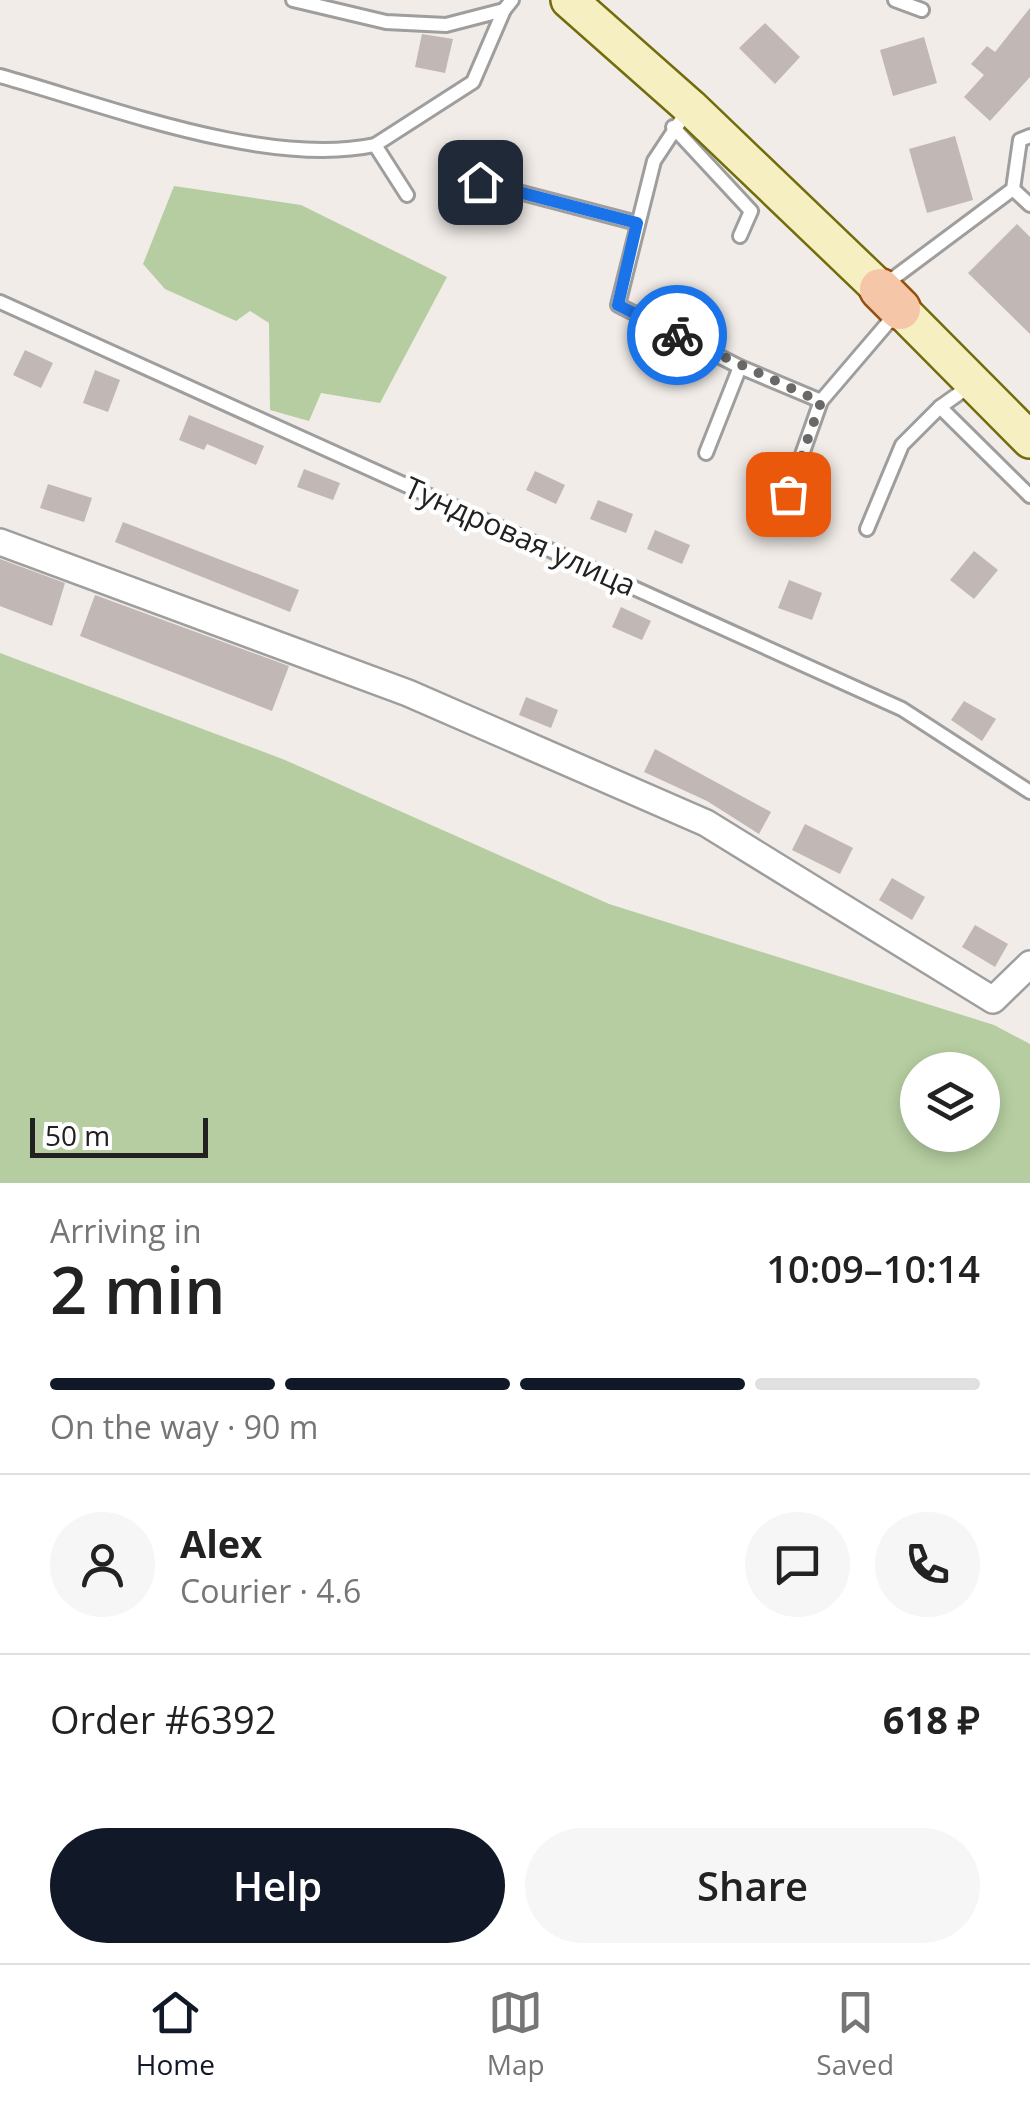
<!DOCTYPE html>
<meta charset="utf-8">
<style>
body{margin:0;font-family:"Open Sans",sans-serif;background:#f6f6f6;color:#222;height:100vh;display:flex;flex-direction:column;font-size:38px;white-space:nowrap}
*{box-sizing:border-box;margin:0}
p{font-size:32px;color:#767676}
.icon{flex:none;width:55px;height:55px;fill:none;stroke:currentColor;stroke-width:2;stroke-linecap:round;stroke-linejoin:round}
.map{position:relative;height:1183px;overflow:hidden}
.drawer{display:flex;flex-direction:column;background:#fff;flex:1}
.drawer>*{flex:none}
.tools{position:absolute;left:900px;top:1052px;display:grid;gap:20px}
.tools a{display:grid;place-items:center;width:100px;height:100px;border-radius:50%;background:#fff;box-shadow:0 5px 15px #0003;font-size:50px}
.scale{position:absolute;left:30px;bottom:25px;width:178px;box-sizing:border-box;padding-left:10px;border:5px solid #212121;border-top:0;font-size:28px;line-height:35px;white-space:nowrap;color:#212121;-webkit-text-stroke:8px #fff;paint-order:stroke}
.pin{position:absolute;display:grid;place-items:center;width:85px;height:85px;color:#fff;margin:-42px;border-radius:20px;box-shadow:0 5px 15px #0006}
.courier{position:absolute;display:grid;place-items:center;width:100px;height:100px;margin:-50px;border:8px solid #1a73e8;border-radius:50%;background:#fff;color:#222;box-shadow:0 2px 12px #0007}
.summary em{font-style:normal;font-weight:600}
.summary div{display:flex;flex-direction:column-reverse}
.summary{display:flex;align-items:center;justify-content:space-between;height:170px;padding:0 50px}
h1{font-size:65px;font-weight:600;line-height:75px}
.bar{display:grid;grid-template-columns:repeat(4,1fr);gap:15px 10px;align-content:center;height:120px;padding:0 50px}
.bar i{height:12px;border-radius:8px;background:#e0e0e0}
.bar .active{background:#111827}
.bar p{grid-column:span 4}
.line{display:flex;align-items:center;gap:25px;padding:0 50px;border-top:2px solid #e0e0e0}
.line div{flex:1}
.round{display:grid;place-items:center;flex:none;width:105px;height:105px;border-radius:52px;background:#f6f6f6}
.cta{display:flex;gap:20px;margin-top:auto;padding:20px 50px}
.cta a{flex:1;height:115px;border-radius:60px;background:#111827;color:#fff;font-size:40px;font-weight:600;line-height:115px;text-align:center}
.cta a+a{background:#f6f6f6;color:#222}
.tab-bar{display:flex;justify-content:space-around;align-items:center;height:140px;border-top:2px solid #e0e0e0;background:#fff;font-size:28px;color:#767676}
.tab-bar a{display:grid;justify-items:center;gap:5px}
.tab-bar .active{color:#111827}
.map>svg:first-child{display:block}
.forest{fill:#b5cda0;fill-rule:evenodd}
.building{fill:#c1b7b5}
.lines{fill:none;stroke-linecap:round;stroke-linejoin:round}
.service-casing{stroke:#9e9e9e;stroke-width:18}
.minor-casing{stroke:#9e9e9e;stroke-width:30}
.secondary-casing{stroke:#736c0c;stroke-width:40}
.primary-casing{stroke:#944d0a;stroke-width:45}
.service{stroke:#fff;stroke-width:12}
.minor{stroke:#fff;stroke-width:25}
.secondary{stroke:#f6efc1;stroke-width:35}
.primary{stroke:#f6c6a8;stroke-width:40}
.done{stroke:#6a6867;stroke-width:10;stroke-dasharray:0 18}
.route{stroke:#1a73e8;stroke-width:12}
.labels{text-anchor:middle;stroke-width:9;stroke-linejoin:round;paint-order:stroke}
.street-label{font-size:30px;fill:#212121;stroke:#fff}
</style>
<div class="map">
<svg width="1030" height="1183" viewBox="0 0 1030 1183">
<rect width="100%" height="100%" fill="#f1ece8"/>
<g class="forest">
<path d="M174 186 301 205 447 277 380 403 321 393 309 421 270 410 269 323 250 311 236 321 165 289 143 264Z"/>
<path d="M0 653 285 760 609 904 994 1025 1030 1044V1183H0ZM982 1070V1135H918V1070Z"/>
</g>
<g class="building">
<path d="M1030 8V77L990 121 964 97 984 75 971 64 987 46 995 52Z"/>
<path d="M765 23 800 57 775 84 739 48Z"/>
<path d="M422 34 453 39 445 73 415 67Z"/>
<path d="M924 37 937 83 893 96 880 50Z"/>
<path d="M955 136 973 200 927 213 909 149Z"/>
<path d="M1017 224 1030 237V334L968 273Z"/>
<path d="M25 350 53 363 41 388 13 375Z"/>
<path d="M95 370 120 380 108 412 83 403Z"/>
<path d="M189 415 264 446 256 465 207 444 204 450 179 440Z"/>
<path d="M304 469 340 483 333 500 297 487Z"/>
<path d="M535 471 565 485 556 504 526 490Z"/>
<path d="M48 484 92 498 84 522 40 508Z"/>
<path d="M598 500 633 514 626 533 590 519Z"/>
<path d="M123 522 299 590 290 612 115 542Z"/>
<path d="M655 530 690 545 682 564 647 549Z"/>
<path d="M974 551 998 570 974 599 950 580Z"/>
<path d="M0 559 65 583 52 626 0 606Z"/>
<path d="M789 580 822 593 812 620 778 608Z"/>
<path d="M95 595 289 666 272 711 80 636Z"/>
<path d="M621 607 651 621 642 640 612 627Z"/>
<path d="M526 697 558 710 551 728 519 715Z"/>
<path d="M964 701 996 719 982 741 951 720Z"/>
<path d="M655 749 771 812 759 834 707 801 644 772Z"/>
<path d="M805 824 853 848 840 874 792 850Z"/>
<path d="M892 878 925 897 912 920 879 900Z"/>
<path d="M975 925 1008 944 995 967 962 947Z"/>
</g>
<g class="lines">
<defs>
<g id="service">
<path d="M293 0 386 22 446 25 504 10"/>
<path d="M895 0 922 10"/>
<path d="M0 76C108 106 266 168 375 145"/>
<path d="M689 108 654 161 618 305 740 367 821 401 898 311"/>
<path d="M673 127 751 211 740 236"/>
<path d="M480 182 637 223"/>
<path d="M1013 189 1030 205"/>
<path d="M407 195 375 145 473 82 504 10 512 0"/>
<path d="M883 286 1013 189 1020 140 1030 136"/>
<path d="M0 302 902 709 1030 792"/>
<path d="M940 407 1030 496"/>
<path d="M706 453 740 367"/>
<path d="M788 494 821 401"/>
<path d="M867 529 902 445 940 407 971 385"/>
</g>
<path id="minor" d="M0 542 408 693 706 823 993 1000 1030 964"/>
<g id="secondary">
<path d="M569 0 690 107 880 289"/>
<path d="M900 309 1030 440"/>
</g>
<path id="primary" d="M880 289 900 309"/>
</defs>
<use href="#service" class="service-casing"/>
<use href="#minor" class="minor-casing"/>
<use href="#secondary" class="secondary-casing"/>
<use href="#primary" class="primary-casing"/>
<use href="#service" class="service"/>
<use href="#minor" class="minor"/>
<use href="#secondary" class="secondary"/>
<use href="#primary" class="primary"/>
</g>
<g class="lines">
<path class="done" d="M677 335 821 402 788 494"/>
<path class="route" d="M480 182 637 223 618 305 677 335"/>
</g>
<g class="labels">
<g class="street-label">
<text transform="translate(520 537) rotate(24)" y="10">Тундровая улица</text>
</g>
</g>
</svg>
<div class="tools">
<a><svg class="icon" aria-label="layers" viewBox="0 0 24 24"><path d="M12 4l9 5-9 5-9-5zM3 14l9 5 9-5"/></svg></a>
</div>
<div class="scale">50 m</div>
<div class="pin" style="left:788px;top:494px;background:#ea580c"><svg class="icon" aria-label="bag" viewBox="0 0 24 24"><path d="M5 8h14l-1 12H6zM9 8a3 3 0 0 1 6 0"/></svg></div>
<div class="pin" style="left:480px;top:182px;background:#1f2937"><svg class="icon" aria-label="home" viewBox="0 0 24 24"><path d="M3 11l9-7 9 7M6 9v11h12V9"/></svg></div>
<div class="courier" style="left:677px;top:335px"><svg class="icon" aria-label="bike" viewBox="0 0 24 24"><circle cx="6" cy="16" r="4"/><circle cx="18" cy="16" r="4"/><path d="M6 16l4-8h5l3 8M10 8l3 8H6M13 5h3"/></svg></div>
</div>
<section class="drawer">
<div class="summary"><div><h1>2 min</h1><p>Arriving in</p></div><em>10:09–10:14</em></div>
<div class="bar"><i class="active"></i><i class="active"></i><i class="active"></i><i></i><p>On the way · 90 m</p></div>
<div class="line" style="height:180px"><a class="round"><svg class="icon" aria-label="person" viewBox="0 0 24 24"><circle cx="12" cy="8" r="4"/><path d="M4 21q1-7 8-7t8 7"/></svg></a><div><b>Alex</b><p>Courier · 4.6</p></div><a class="round"><svg class="icon" aria-label="chat" viewBox="0 0 24 24"><path d="M4 5h16v11H9l-5 4z"/></svg></a><a class="round"><svg class="icon" aria-label="phone" viewBox="0 0 24 24"><path d="M5 4h4l2 5-3 2q2 4 5 5l2-3 5 2v4C11 20 4 13 5 4z"/></svg></a></div>
<div class="line" style="height:130px"><div>Order #6392</div><b>618 ₽</b></div>
<div class="cta"><a>Help</a><a>Share</a></div>
</section>
<nav class="tab-bar">
<a class="active"><svg class="icon" aria-label="home" viewBox="0 0 24 24"><path d="M3 11l9-7 9 7M6 9v11h12V9"/></svg>Home</a>
<a><svg class="icon" aria-label="map" viewBox="0 0 24 24"><path d="M3 6l6-2 6 2 6-2v14l-6 2-6-2-6 2zM9 4v14M15 6v14"/></svg>Map</a>
<a><svg class="icon" aria-label="saved" viewBox="0 0 24 24"><path d="M7 4h10v16l-5-4-5 4z"/></svg>Saved</a>
</nav>
